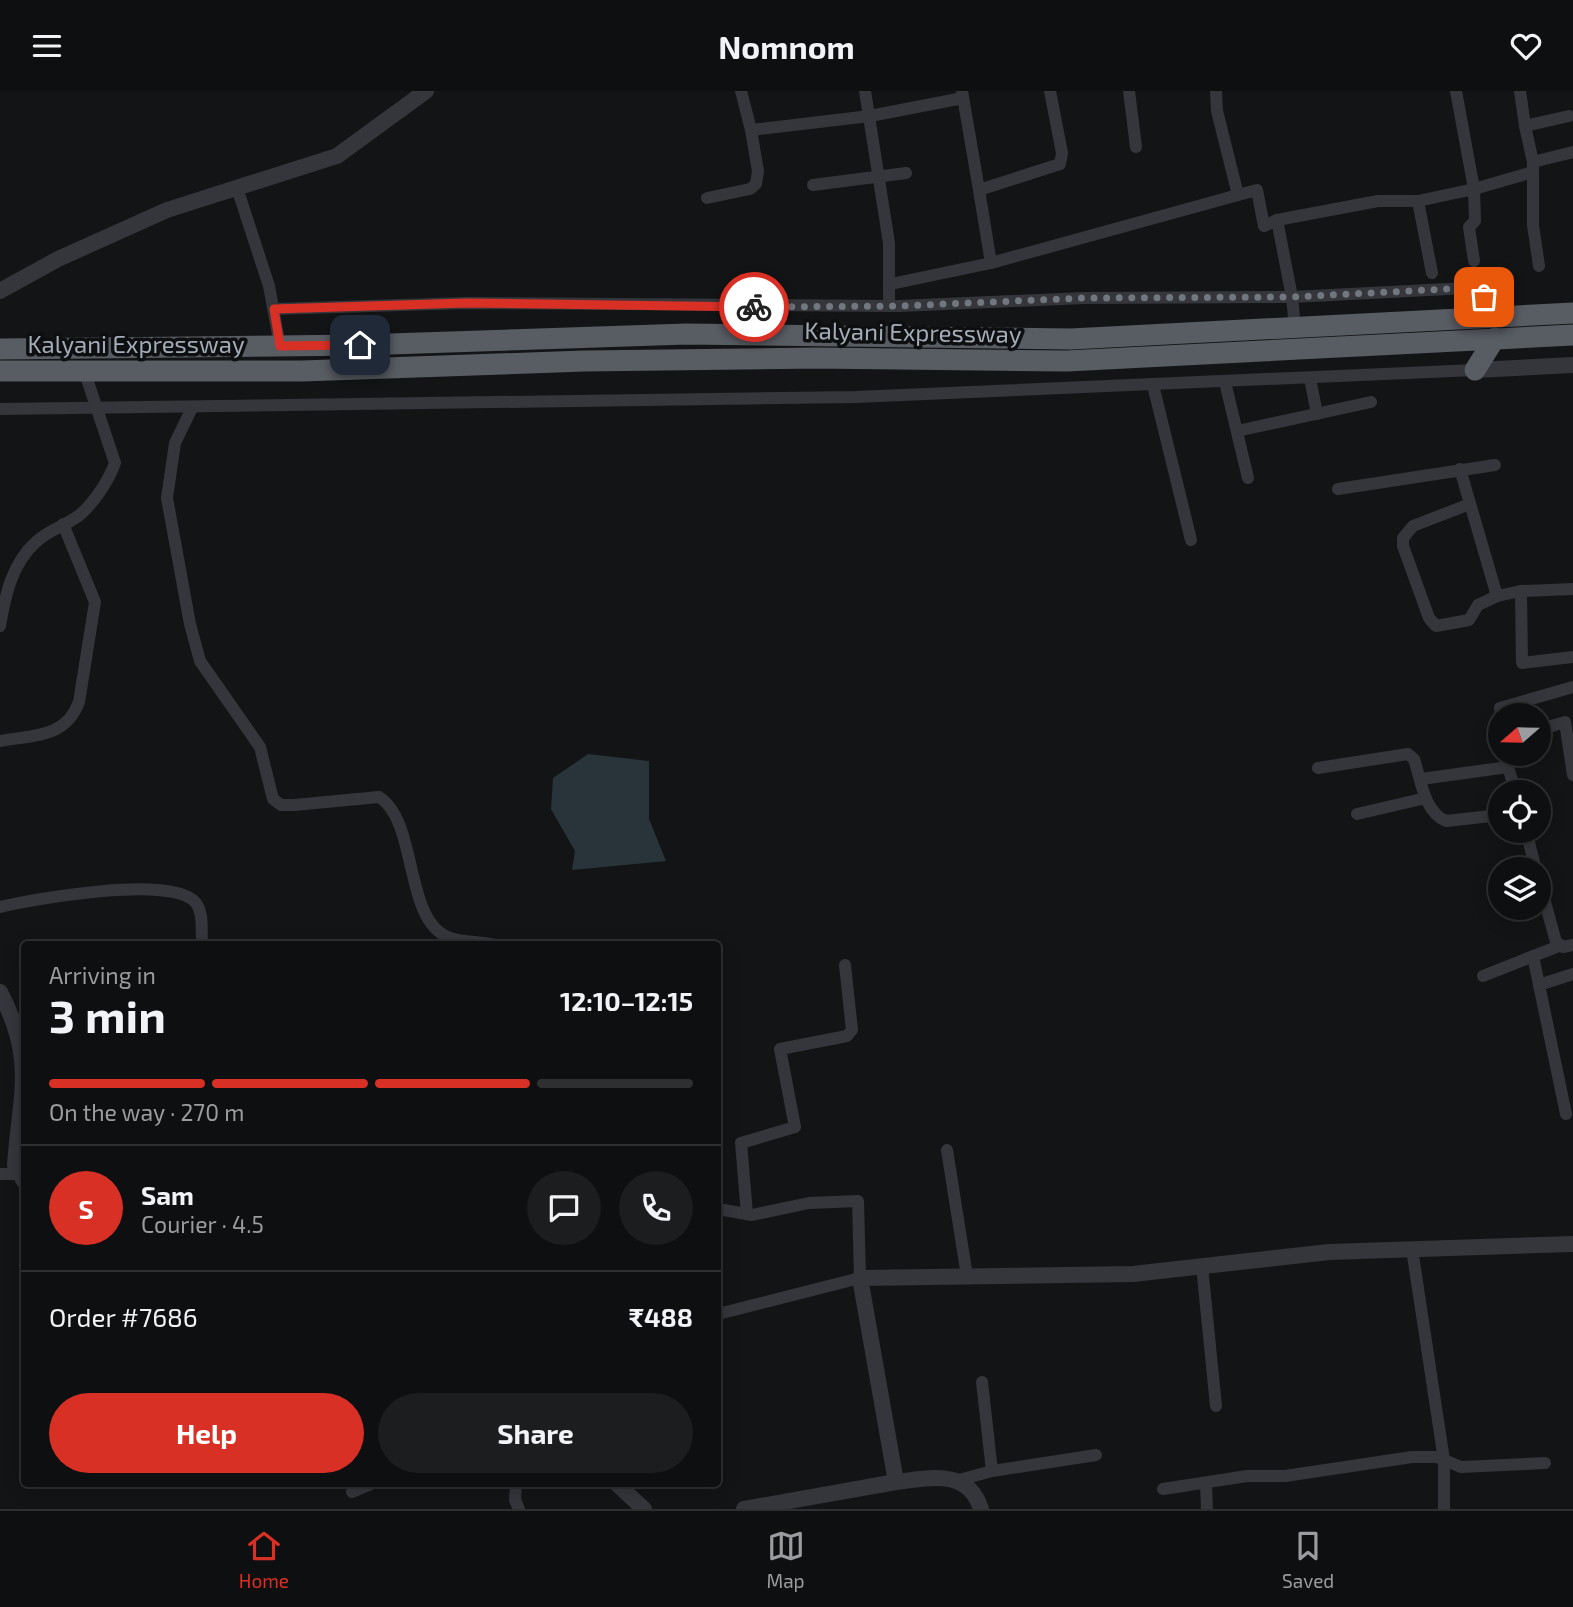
<!DOCTYPE html>
<meta charset="utf-8">
<style>
body{margin:0;font-family:"Exo 2",sans-serif;background:#1c1d1e;color:#f1f3f6;height:100vh;display:flex;flex-direction:column;font-size:26px;white-space:nowrap}
*{box-sizing:border-box;margin:0}
p{font-size:23px;color:#9b9c9f}
.icon{flex:none;width:38px;height:38px;fill:none;stroke:currentColor;stroke-width:2;stroke-linecap:round;stroke-linejoin:round}
.map{position:relative;flex:1;overflow:hidden}
.panel{position:absolute;left:21px;top:850px;width:700px;height:546px;display:flex;flex-direction:column;background:#0e0f10;border-radius:7px;box-shadow:0 4px 18px #0003,0 0 0 2px #2e2f30}
.panel>*{flex:none}
.needle{width:46px;rotate:250deg}
.buttons{position:absolute;left:1488px;top:612px;display:grid;gap:14px}
.buttons a{display:grid;place-items:center;width:63px;height:63px;border-radius:50%;background:#0e0f10;box-shadow:0 4px 18px #0003,0 0 0 2px #2e2f30;font-size:35px}
.pin{position:absolute;display:grid;place-items:center;width:60px;height:60px;color:#fff;margin:-30px;border-radius:14px;box-shadow:0 4px 10px #0006}
.courier{position:absolute;display:grid;place-items:center;width:70px;height:70px;margin:-35px;border:5px solid #d93025;border-radius:50%;background:#fff;color:#222;box-shadow:0 2px 9px #0007}
.summary em{font-style:normal;font-weight:700}
.summary div{display:flex;flex-direction:column-reverse}
.summary{display:flex;align-items:center;justify-content:space-between;height:119px;padding:0 28px}
h1{font-size:46px;font-weight:700;line-height:52px}
.bar{display:grid;grid-template-columns:repeat(4,1fr);gap:10px 7px;align-content:center;height:84px;padding:0 28px}
.bar i{height:9px;border-radius:5px;background:#2e2f30}
.bar .current{background:#d93025}
.bar p{grid-column:span 4}
.line{display:flex;align-items:center;gap:18px;padding:0 28px;border-top:2px solid #2e2f30}
.line div{flex:1}
.round{display:grid;place-items:center;flex:none;width:74px;height:74px;border-radius:37px;background:#1c1d1e}
.cta{display:flex;gap:14px;margin-top:auto;padding:14px 28px}
.cta a{flex:1;height:80px;border-radius:42px;background:#d93025;color:#fff;font-size:28px;font-weight:700;line-height:80px;text-align:center}
.cta a+a{background:#1c1d1e;color:#f1f3f6}
header{display:flex;justify-content:space-between;align-items:center;height:91px;padding:0 28px;background:#0e0f10;font-size:32px;font-weight:700}
.tab-bar{display:flex;justify-content:space-around;align-items:center;height:98px;border-top:2px solid #2e2f30;background:#0e0f10;font-size:19px;color:#9b9c9f}
.tab-bar a{display:grid;justify-items:center;gap:4px}
.tab-bar .current{color:#d93025}
.map>svg:first-child{display:block}
.water{fill:#29343a}
.lines{fill:none;stroke-linecap:round;stroke-linejoin:round}
.minor{stroke:#34363b;stroke-width:12}
.tertiary{stroke:#34363b;stroke-width:16}
.trunk{stroke:#585c63;stroke-width:21}
.done{stroke:#71777e;stroke-width:7;stroke-dasharray:0 12.6}
.route{stroke:#d93025;stroke-width:9}
.labels{text-anchor:middle;stroke-width:7;stroke-linejoin:round;paint-order:stroke}
.street-label{font-size:24px;fill:#a4acb7;stroke:#0e0f10}
</style>
<header><svg class="icon" aria-label="menu" viewBox="0 0 24 24"><path d="M4 6h16M4 12h16M4 18h16"/></svg>Nomnom<svg class="icon" aria-label="heart" viewBox="0 0 24 24"><path d="M12 20l-8-8c-3-5 5-10 8-4 3-6 11-1 8 4z"/></svg></header>
<div class="map">
<svg width="1573" height="1418" viewBox="0 0 1573 1418">
<rect width="100%" height="100%" fill="#131415"/>
<path class="water" d="M588 663 649 670V728L666 770 572 779 575 760 551 718 553 687Z"/>
<g class="lines">
<g class="minor">
<path d="M741 0 751 39"/>
<path d="M865 0 889 152V215"/>
<path d="M962 0 979 99"/>
<path d="M1129 0 1136 56"/>
<path d="M1456 0 1474 98 1475 130 1469 136 1474 170"/>
<path d="M1520 0 1525 35"/>
<path d="M1533 71 1525 35 1569 25"/>
<path d="M1533 81V134L1539 175"/>
<path d="M813 94 906 82"/>
<path d="M237 97 269 195 280 255"/>
<path d="M1238 104 1257 99 1264 135 1277 129 1292 206 1295 237"/>
<path d="M707 107 750 98 756 93 758 80 751 39 870 25 963 7"/>
<path d="M1277 129 1378 110H1418"/>
<path d="M991 172 979 99 1060 73 1062 62 1050 0"/>
<path d="M1432 182 1418 110 1474 98 1533 81V71L1573 61"/>
<path d="M891 193 991 172 1238 104 1217 20 1216 0"/>
<path d="M274 218 466 212 899 215 1084 207 1292 206 1467 197 1513 224"/>
<path d="M1310 287 1317 323"/>
<path d="M1225 291 1248 387"/>
<path d="M1153 294 1191 449"/>
<path d="M192 317 175 352 167 407 190 533 200 570 260 656 273 708 281 714H294L379 706C418 730 404 829 448 846 462 852 480 850 495 854"/>
<path d="M0 318 856 306 1475 279"/>
<path d="M1237 340 1371 311"/>
<path d="M1460 378 1497 505 1521 500 1522 572 1573 566"/>
<path d="M1338 398 1495 374"/>
<path d="M1470 413 1413 435 1403 447V455L1429 527 1436 535 1469 529 1478 514 1497 505"/>
<path d="M1521 500 1573 498"/>
<path d="M0 535C5 505 12 472 36 451 49 438 69 434 82 422 95 410 109 389 115 372L84 279"/>
<path d="M1501 625 1500 617 1573 596"/>
<path d="M1538 639 1565 631 1573 684"/>
<path d="M0 650C33 644 66 647 79 611L95 511 63 433"/>
<path d="M1508 676 1516 702"/>
<path d="M1318 677 1408 663 1414 668C1421 689 1424 721 1446 730L1500 724"/>
<path d="M1421 688 1508 676 1506 663"/>
<path d="M1357 723 1426 707"/>
<path d="M1526 740 1536 779"/>
<path d="M1538 785 1556 851 1563 856 1573 854"/>
<path d="M0 816C34 808 173 783 196 812 204 823 201 841 202 854"/>
<path d="M1533 865 1566 1023"/>
<path d="M1483 885 1559 855"/>
<path d="M1539 894 1573 883"/>
<path d="M947 1059 967 1185"/>
<path d="M0 1083H18"/>
<path d="M718 1118 752 1124 809 1112 858 1110 860 1187 718 1223"/>
<path d="M747 1123 741 1052 795 1036 780 958 847 945 852 939 845 874"/>
<path d="M1412 1158 1444 1369V1418"/>
<path d="M1202 1175 1216 1315"/>
<path d="M982 1291 992 1380"/>
<path d="M959 1389 992 1380 1096 1364"/>
<path d="M1206 1392 1207 1418"/>
<path d="M516 1393 515 1409 519 1418"/>
<path d="M1163 1398 1247 1385H1285L1412 1366H1437L1461 1376 1545 1372"/>
<path d="M352 1401 371 1393"/>
</g>
<g class="tertiary">
<path d="M0 200 58 168 167 119 337 65 426 0"/>
<path d="M1475 279 1573 274"/>
<path d="M0 901C36 970 20 1002 15 1074L24 1090"/>
<path d="M896 1391C930 1387 968 1377 981 1418"/>
<path d="M617 1393 644 1418"/>
<path d="M744 1418 896 1391 860 1187 1133 1183 1329 1161 1573 1153"/>
</g>
<g class="trunk">
<path d="M0 258 360 254 687 243 1071 248 1573 222"/>
<path d="M1475 279 1495 247"/>
<path d="M0 280H302L584 270 816 267 1067 270 1573 244"/>
</g>
</g>
<g class="lines">
<path class="done" d="M754 216 899 215 1084 207 1292 206 1467 197 1484 206"/>
<path class="route" d="M360 254 280 255 274 218 466 212 754 216"/>
</g>
<g class="labels">
<g class="street-label">
<text transform="translate(913 242) rotate(1)" y="8">Kalyani Expressway</text>
<text x="136" y="262">Kalyani Expressway</text>
</g>
</g>
</svg>
<div class="buttons">
<a><svg class="needle" viewBox="-14 -14 28 28"><path d="M0-13l5 13h-10z" fill="#e53935"/><path d="M0 13l5-13h-10z" fill="#9b9c9f"/></svg></a>
<a><svg class="icon" aria-label="locate" viewBox="0 0 24 24"><circle cx="12" cy="12" r="6"/><path d="M12 2v4M12 18v4M2 12h4M18 12h4"/></svg></a>
<a><svg class="icon" aria-label="layers" viewBox="0 0 24 24"><path d="M12 4l9 5-9 5-9-5zM3 14l9 5 9-5"/></svg></a>
</div>
<div class="pin" style="left:1484px;top:206px;background:#ea580c"><svg class="icon" aria-label="bag" viewBox="0 0 24 24"><path d="M5 8h14l-1 12H6zM9 8a3 3 0 0 1 6 0"/></svg></div>
<div class="pin" style="left:360px;top:254px;background:#1f2937"><svg class="icon" aria-label="home" viewBox="0 0 24 24"><path d="M3 11l9-7 9 7M6 9v11h12V9"/></svg></div>
<div class="courier" style="left:754px;top:216px"><svg class="icon" aria-label="bike" viewBox="0 0 24 24"><circle cx="6" cy="16" r="4"/><circle cx="18" cy="16" r="4"/><path d="M6 16l4-8h5l3 8M10 8l3 8H6M13 5h3"/></svg></div>
<section class="panel">
<div class="summary"><div><h1>3 min</h1><p>Arriving in</p></div><em>12:10–12:15</em></div>
<div class="bar"><i class="current"></i><i class="current"></i><i class="current"></i><i></i><p>On the way · 270 m</p></div>
<div class="line" style="height:126px"><b class="round" style="background:#d93025;color:#fff">S</b><div><b>Sam</b><p>Courier · 4.5</p></div><a class="round"><svg class="icon" aria-label="chat" viewBox="0 0 24 24"><path d="M4 5h16v11H9l-5 4z"/></svg></a><a class="round"><svg class="icon" aria-label="phone" viewBox="0 0 24 24"><path d="M5 4h4l2 5-3 2q2 4 5 5l2-3 5 2v4C11 20 4 13 5 4z"/></svg></a></div>
<div class="line" style="height:91px"><div>Order #7686</div><b>₹488</b></div>
<div class="cta"><a>Help</a><a>Share</a></div>
</section>
</div>
<nav class="tab-bar">
<a class="current"><svg class="icon" aria-label="home" viewBox="0 0 24 24"><path d="M3 11l9-7 9 7M6 9v11h12V9"/></svg>Home</a>
<a><svg class="icon" aria-label="map" viewBox="0 0 24 24"><path d="M3 6l6-2 6 2 6-2v14l-6 2-6-2-6 2zM9 4v14M15 6v14"/></svg>Map</a>
<a><svg class="icon" aria-label="saved" viewBox="0 0 24 24"><path d="M7 4h10v16l-5-4-5 4z"/></svg>Saved</a>
</nav>
